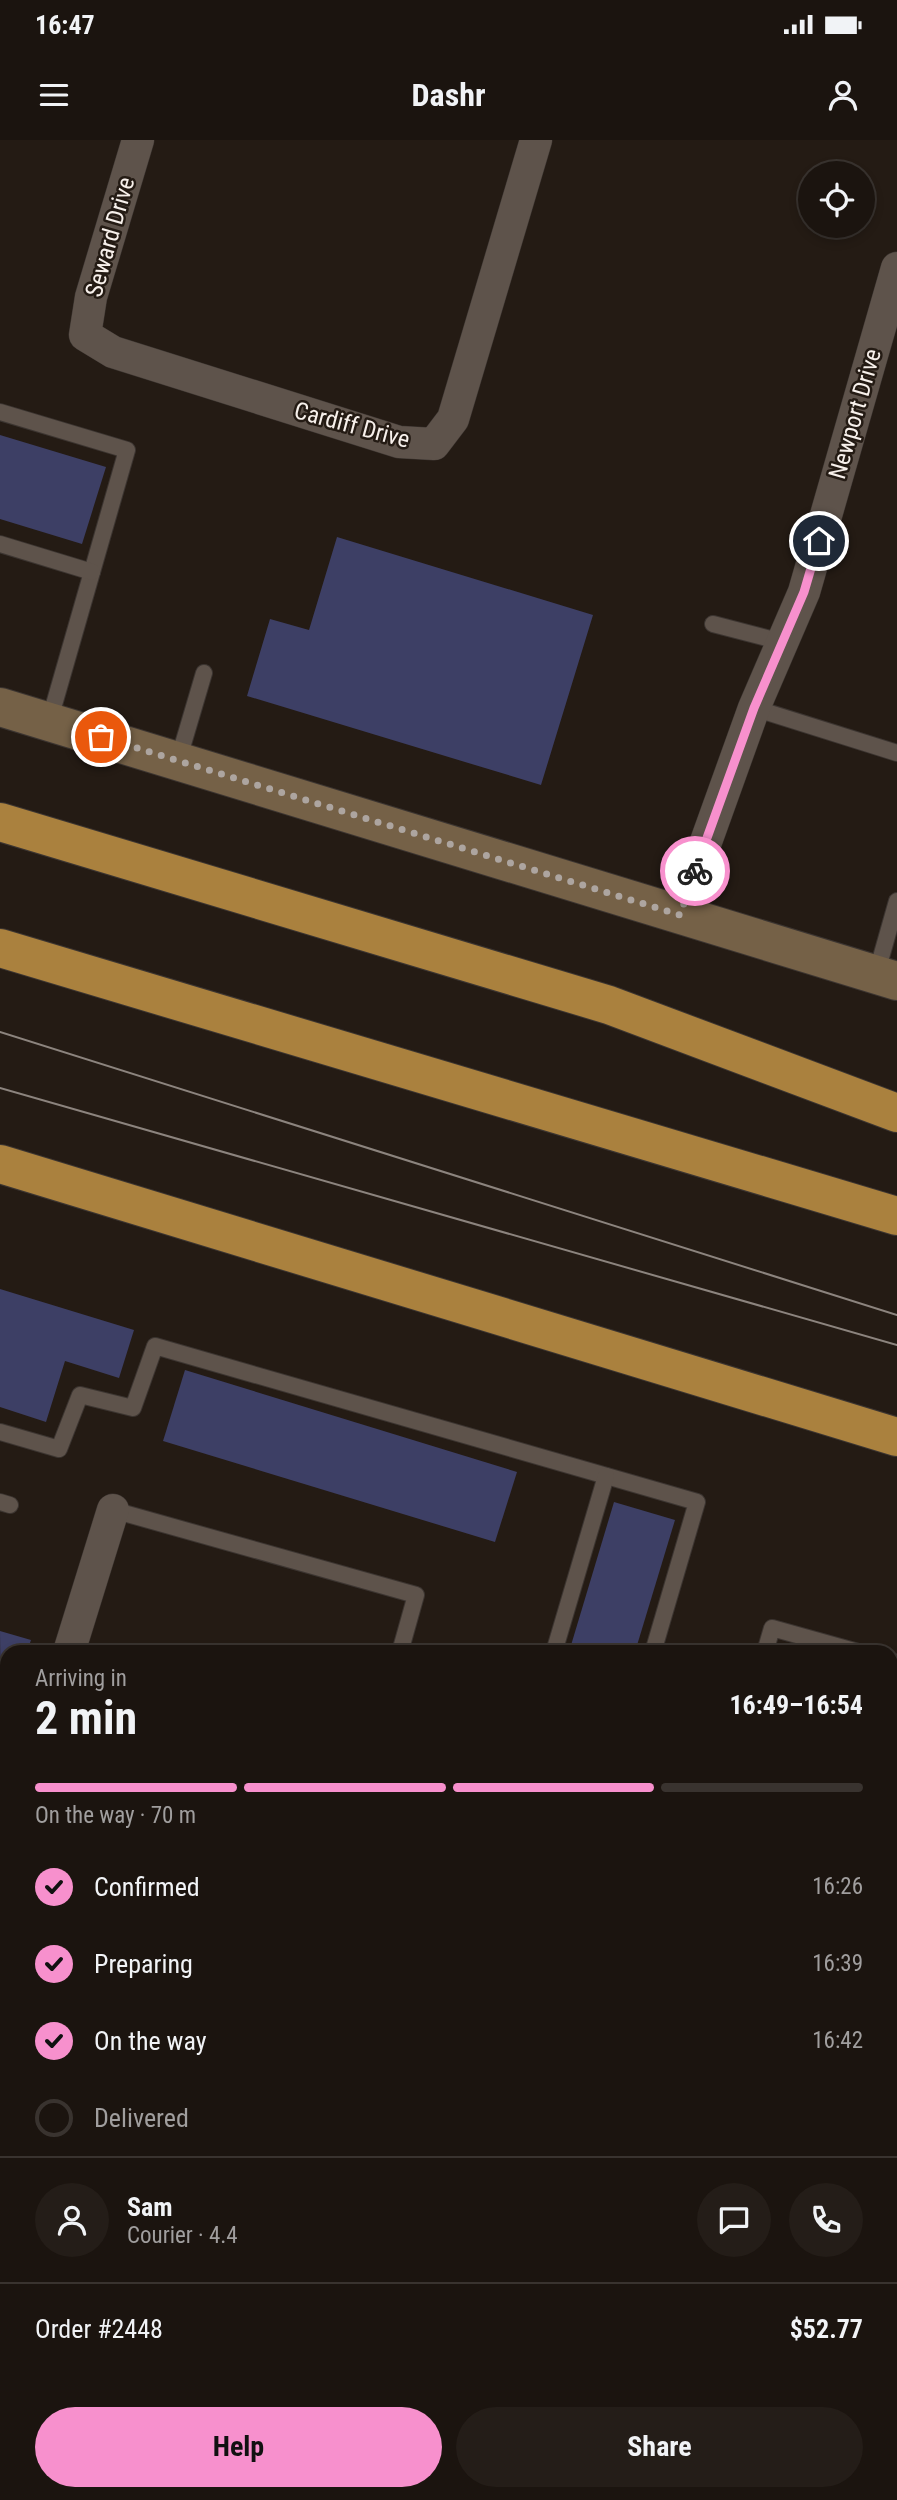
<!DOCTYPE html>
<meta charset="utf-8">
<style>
body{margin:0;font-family:"Roboto Condensed",sans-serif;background:#241d18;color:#f1f3f6;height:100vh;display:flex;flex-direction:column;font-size:26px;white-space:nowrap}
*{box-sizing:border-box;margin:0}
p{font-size:23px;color:#a09e9e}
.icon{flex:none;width:38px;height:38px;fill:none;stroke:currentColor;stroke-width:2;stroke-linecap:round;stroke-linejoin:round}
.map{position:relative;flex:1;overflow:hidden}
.panel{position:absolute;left:0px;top:1505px;width:898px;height:856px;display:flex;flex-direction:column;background:#1b140f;border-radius:21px 21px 0 0;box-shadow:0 4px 10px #0003,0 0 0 2px #39332f}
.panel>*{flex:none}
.tools{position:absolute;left:798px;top:21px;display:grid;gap:14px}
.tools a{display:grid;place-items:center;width:77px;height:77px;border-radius:50%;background:#1b140f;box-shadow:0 4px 10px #0003,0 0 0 2px #39332f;font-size:35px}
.pin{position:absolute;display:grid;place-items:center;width:60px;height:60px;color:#fff;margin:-30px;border:4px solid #fff;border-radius:50%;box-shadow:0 2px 7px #0007}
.courier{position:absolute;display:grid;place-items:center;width:70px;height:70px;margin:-35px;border:5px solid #f790cd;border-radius:50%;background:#fff;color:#222;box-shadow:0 2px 9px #0007}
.headline em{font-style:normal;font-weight:700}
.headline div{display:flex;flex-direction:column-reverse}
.headline{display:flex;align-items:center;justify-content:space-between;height:119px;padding:0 35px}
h1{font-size:46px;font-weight:700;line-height:52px}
.bar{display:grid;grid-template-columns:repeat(4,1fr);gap:10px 7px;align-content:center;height:84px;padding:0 35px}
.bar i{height:9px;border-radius:5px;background:#39332f}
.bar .on{background:#f790cd}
.bar p{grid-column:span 4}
.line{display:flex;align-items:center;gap:18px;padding:0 35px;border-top:2px solid #39332f}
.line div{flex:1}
.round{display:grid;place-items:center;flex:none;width:74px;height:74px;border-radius:37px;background:#241d18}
ol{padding:0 35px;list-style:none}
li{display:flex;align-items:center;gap:21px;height:77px}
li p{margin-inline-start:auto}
li .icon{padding:7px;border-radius:50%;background:#f790cd;color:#111;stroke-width:4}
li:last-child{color:#a09e9e}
li i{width:38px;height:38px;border:4px solid #39332f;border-radius:50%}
.cta{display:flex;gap:14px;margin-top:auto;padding:14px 35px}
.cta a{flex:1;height:80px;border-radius:42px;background:#f790cd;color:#111;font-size:28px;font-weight:700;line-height:80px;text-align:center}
.cta a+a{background:#241d18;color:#f1f3f6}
.status{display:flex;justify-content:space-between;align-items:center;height:49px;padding:0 35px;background:#1b140f;direction:ltr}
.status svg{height:19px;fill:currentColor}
header{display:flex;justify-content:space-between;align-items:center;height:91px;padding:0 35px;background:#1b140f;font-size:32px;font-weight:700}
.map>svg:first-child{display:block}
.building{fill:#3d3f65}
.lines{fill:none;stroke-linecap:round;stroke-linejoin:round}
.lane-casing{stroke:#3c3531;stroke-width:18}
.street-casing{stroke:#3c3531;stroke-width:33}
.secondary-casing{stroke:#3c3531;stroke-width:40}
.highway-casing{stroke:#3c3531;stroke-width:40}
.lane{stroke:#5e534b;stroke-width:16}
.street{stroke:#5e534b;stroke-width:32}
.secondary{stroke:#756147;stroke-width:38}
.highway{stroke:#aa813e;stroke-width:38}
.tram{stroke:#8c847e;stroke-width:2}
.rail{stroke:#8c847e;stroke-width:5;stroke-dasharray:14 7;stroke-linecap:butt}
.done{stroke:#ada5a0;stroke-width:7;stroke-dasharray:0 12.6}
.route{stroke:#f790cd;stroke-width:9}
.labels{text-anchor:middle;stroke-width:5;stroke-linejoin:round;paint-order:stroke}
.street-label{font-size:24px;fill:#f7f0eb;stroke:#241b14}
</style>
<div class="status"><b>16:47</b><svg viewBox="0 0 49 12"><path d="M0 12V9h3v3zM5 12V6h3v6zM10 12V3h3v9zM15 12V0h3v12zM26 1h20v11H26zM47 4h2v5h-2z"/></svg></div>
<header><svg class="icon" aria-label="menu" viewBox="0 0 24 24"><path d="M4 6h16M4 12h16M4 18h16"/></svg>Dashr<svg class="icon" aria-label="person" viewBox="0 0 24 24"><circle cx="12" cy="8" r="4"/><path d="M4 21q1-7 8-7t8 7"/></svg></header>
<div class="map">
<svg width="897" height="2360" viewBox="0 0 897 2360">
<rect width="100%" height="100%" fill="#241b14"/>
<g class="building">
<path d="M0 295 106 327 82 404 0 379Z"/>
<path d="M337 397 593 475 541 645 247 556 270 479 309 490Z"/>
<path d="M0 1149 134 1190 119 1238 65 1221 46 1282 0 1267Z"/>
<path d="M185 1230 517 1332 495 1402 163 1301Z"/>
<path d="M614 1362 675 1380 635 1512H569Z"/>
<path d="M0 1491 31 1500 27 1512H7V1581L1 1603Z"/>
<path d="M891 1603 897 1605V1813L891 1811Z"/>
<path d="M0 2022 7 2024V2126L0 2124Z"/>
<path d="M891 2291 897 2293V2360H766L747 2354H891Z"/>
</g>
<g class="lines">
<defs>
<g id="lane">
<path d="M0 272 127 310 49 582"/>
<path d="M0 404 92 432"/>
<path d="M713 484 782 502"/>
<path d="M754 568 897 613"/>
<path d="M178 621 204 533"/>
<path d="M876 835 897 761"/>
<path d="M0 1292 59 1309 80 1255 133 1268 155 1206 697 1362 653 1512"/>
<path d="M0 1362 10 1365"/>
<path d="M113 1370 416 1455 400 1512"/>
<path d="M554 1512 606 1336"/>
<path d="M765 1512 772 1488 858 1512"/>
<path d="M891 1521 897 1523"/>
<path d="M891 1880 897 1882"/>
<path d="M0 2186 7 2189"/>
</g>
<g id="street">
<path d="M138 0 91 157 85 195 113 212 399 302 434 304 453 279 536 0"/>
<path d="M680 774 754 568 804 452 897 128"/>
<path d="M69 1512 113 1370"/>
<path d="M0 1710 7 1698"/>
<path d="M891 1995 897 1997"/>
</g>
<path id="secondary" d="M0 567 897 841"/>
<g id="highway">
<path d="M0 682 609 865 897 973"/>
<path d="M0 808 897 1076"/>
<path d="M0 1024 897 1297"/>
</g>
</defs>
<use href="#lane" class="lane-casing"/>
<use href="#street" class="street-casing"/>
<use href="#secondary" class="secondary-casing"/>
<use href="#highway" class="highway-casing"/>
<use href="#lane" class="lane"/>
<use href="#street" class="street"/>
<use href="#secondary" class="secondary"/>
<use href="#highway" class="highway"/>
<g class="tram">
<path d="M0 892 897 1175"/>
<path d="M0 948 897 1205"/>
</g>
<g class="rail">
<path d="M0 1976 7 1978"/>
<path d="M891 2244 897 2245"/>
</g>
</g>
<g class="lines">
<path class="done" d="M101 597 680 775 695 731"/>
<path class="route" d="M695 731 754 568 804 452 819 401"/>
</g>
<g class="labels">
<g class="street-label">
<text transform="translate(110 97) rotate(-74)" y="8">Seward Drive</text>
<text transform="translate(855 274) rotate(-74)" y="8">Newport Drive</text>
<text transform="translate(352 285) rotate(15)" y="8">Cardiff Drive</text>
</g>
</g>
</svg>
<div class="tools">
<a><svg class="icon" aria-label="locate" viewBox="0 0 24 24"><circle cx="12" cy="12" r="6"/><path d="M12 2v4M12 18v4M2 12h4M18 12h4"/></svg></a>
</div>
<div class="pin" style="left:101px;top:597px;background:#ea580c"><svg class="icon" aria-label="bag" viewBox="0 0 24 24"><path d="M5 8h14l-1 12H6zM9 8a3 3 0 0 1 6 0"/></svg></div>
<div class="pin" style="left:819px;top:401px;background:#1f2937"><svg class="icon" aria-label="home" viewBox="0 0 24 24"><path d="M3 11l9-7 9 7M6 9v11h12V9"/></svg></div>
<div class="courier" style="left:695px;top:731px"><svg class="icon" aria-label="bike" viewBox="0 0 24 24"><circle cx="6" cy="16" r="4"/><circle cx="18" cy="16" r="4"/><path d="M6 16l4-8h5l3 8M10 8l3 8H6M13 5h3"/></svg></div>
<section class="panel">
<div class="headline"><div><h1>2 min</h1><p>Arriving in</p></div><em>16:49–16:54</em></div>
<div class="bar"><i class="on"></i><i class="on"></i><i class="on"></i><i></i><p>On the way · 70 m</p></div>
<ol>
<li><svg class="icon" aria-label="check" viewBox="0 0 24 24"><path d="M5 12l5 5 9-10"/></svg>Confirmed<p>16:26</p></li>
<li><svg class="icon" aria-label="check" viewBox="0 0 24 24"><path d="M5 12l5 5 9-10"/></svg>Preparing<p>16:39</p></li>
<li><svg class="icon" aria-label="check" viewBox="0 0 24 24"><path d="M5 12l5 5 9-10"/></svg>On the way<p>16:42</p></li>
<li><i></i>Delivered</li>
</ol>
<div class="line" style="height:126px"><a class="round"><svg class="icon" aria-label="person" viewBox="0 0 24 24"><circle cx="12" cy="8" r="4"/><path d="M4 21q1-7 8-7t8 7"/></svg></a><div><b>Sam</b><p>Courier · 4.4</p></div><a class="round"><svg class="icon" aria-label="chat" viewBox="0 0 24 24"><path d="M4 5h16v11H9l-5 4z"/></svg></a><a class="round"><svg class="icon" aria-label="phone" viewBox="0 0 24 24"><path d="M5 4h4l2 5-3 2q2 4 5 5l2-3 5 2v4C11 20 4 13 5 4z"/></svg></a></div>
<div class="line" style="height:91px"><div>Order #2448</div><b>$52.77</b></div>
<div class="cta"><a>Help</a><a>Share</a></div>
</section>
</div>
